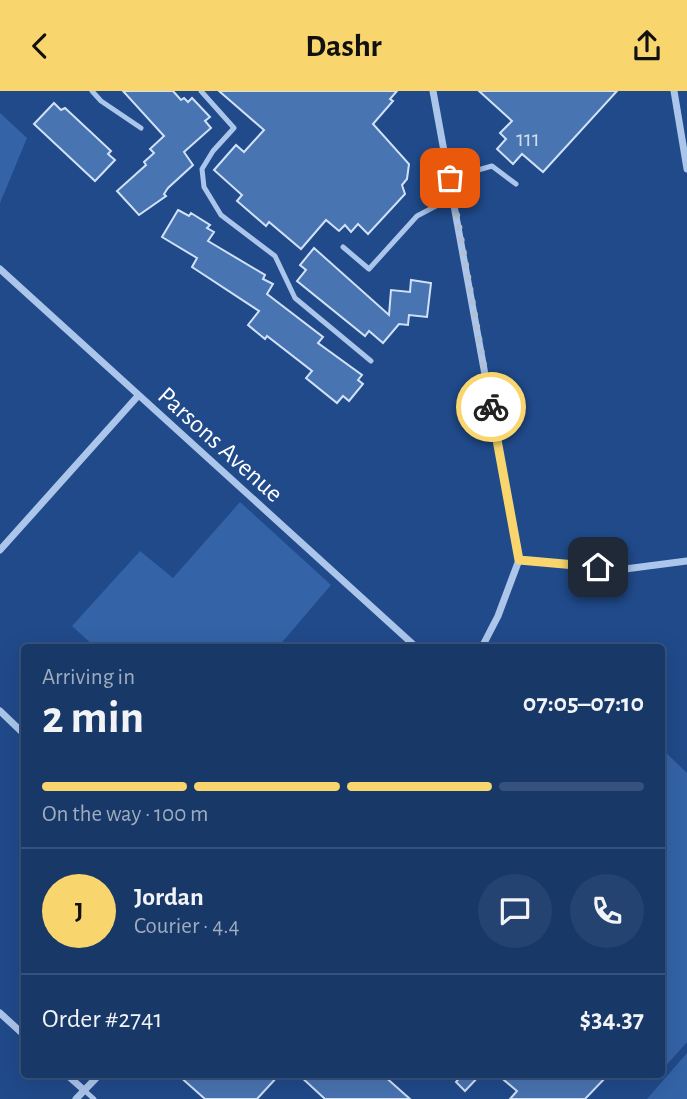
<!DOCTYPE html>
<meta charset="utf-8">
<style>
body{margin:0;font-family:"Alegreya Sans",sans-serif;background:#254371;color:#f1f3f6;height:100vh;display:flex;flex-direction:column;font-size:26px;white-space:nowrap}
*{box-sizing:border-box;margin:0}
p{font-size:23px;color:#9facc0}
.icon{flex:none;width:38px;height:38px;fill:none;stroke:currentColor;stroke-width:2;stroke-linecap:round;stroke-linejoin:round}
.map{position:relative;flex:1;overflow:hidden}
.side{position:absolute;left:21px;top:553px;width:644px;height:434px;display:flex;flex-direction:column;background:#183868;border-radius:7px;box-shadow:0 7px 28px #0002,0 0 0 2px #36527c}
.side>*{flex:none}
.pin{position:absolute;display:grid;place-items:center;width:60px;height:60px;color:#fff;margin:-30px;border-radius:14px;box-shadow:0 4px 10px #0006}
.courier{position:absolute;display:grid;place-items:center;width:70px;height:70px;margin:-35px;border:5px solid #f8d66d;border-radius:50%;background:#fff;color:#222;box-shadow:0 2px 9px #0007}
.head em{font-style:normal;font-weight:700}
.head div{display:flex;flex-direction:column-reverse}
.head{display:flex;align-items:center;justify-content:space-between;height:119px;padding:0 21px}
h1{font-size:46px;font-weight:700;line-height:52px}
.bar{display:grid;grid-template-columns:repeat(4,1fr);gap:10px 7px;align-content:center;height:84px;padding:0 21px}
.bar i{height:9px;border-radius:5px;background:#36527c}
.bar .on{background:#f8d66d}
.bar p{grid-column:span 4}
.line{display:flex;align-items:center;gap:18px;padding:0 21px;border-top:2px solid #36527c}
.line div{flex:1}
.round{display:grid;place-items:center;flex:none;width:74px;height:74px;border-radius:37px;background:#254371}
header{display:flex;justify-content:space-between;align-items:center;height:91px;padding:0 21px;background:#f8d66d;color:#111;font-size:32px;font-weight:700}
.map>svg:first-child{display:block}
.green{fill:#3463a7}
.building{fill:#4974b2;stroke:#d1e1f8;stroke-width:2}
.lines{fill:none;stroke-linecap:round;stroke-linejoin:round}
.lane{stroke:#acc6eb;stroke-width:5}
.street{stroke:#acc6eb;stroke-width:7}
.done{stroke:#b1c0d6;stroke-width:7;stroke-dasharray:0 12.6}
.route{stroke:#f8d66d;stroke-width:9}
.labels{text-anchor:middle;stroke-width:6;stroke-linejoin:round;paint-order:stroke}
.number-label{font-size:23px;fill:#d2dcec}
.street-label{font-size:26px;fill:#fff;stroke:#204a8a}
</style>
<header><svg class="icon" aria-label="back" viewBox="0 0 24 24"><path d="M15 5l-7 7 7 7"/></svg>Dashr<svg class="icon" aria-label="share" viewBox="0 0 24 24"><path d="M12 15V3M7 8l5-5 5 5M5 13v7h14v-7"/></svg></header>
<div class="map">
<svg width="687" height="1008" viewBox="0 0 687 1008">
<rect width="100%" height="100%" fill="#204a8a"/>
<g class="green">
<path d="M0 22 27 47 0 112Z"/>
<path d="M240 411 331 494 278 556H95L72 535 140 460 173 487Z"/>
<path d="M662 658 687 682V951L662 979Z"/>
<path d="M687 962V1008H647Z"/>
</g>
<g class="building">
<path d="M123 0H173L181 9 184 7 188 11 192 7 210 26 205 30 211 37 184 61 193 74 168 97 164 103 166 105 139 124 117 100 146 74 144 71 154 62 150 58 164 45Z"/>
<path d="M219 0H397L390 8 393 10 373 33 409 73 407 88 402 94 405 103 368 143 358 133 351 141 345 134 339 140 326 129 301 158 269 131 266 135 237 110 242 104 214 79 236 54 244 61 264 39Z"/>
<path d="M479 0H617L543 81 522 63 513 73 497 58 506 48 500 42 512 30Z"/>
<path d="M54 12 61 19 65 17 111 60 108 63 115 69 95 90 34 33Z"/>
<path d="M178 119 189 125 191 122 210 134 207 137 214 141 208 150 265 184 263 188 273 193 267 203 323 246 318 252 362 284 358 289 363 293 349 310 343 305 337 312 306 287 312 280 267 245 265 248 248 234 259 220 192 176 197 167 162 146Z"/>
<path d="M314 157 389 224 391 199 410 201 411 189 431 192 427 226 409 224 408 234 399 233 383 252 369 240 365 245 297 190 306 179 300 174Z"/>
<path d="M178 984H279L257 1008H205Z"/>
<path d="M299 984H383L410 1008H325Z"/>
<path d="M462 984H480L465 1000 456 991Z"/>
<path d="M498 984H608L585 1008H510L517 1000Z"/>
</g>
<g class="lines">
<g class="lane">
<path d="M92 0 101 10 141 37"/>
<path d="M201 0 234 37 213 60 202 78 204 96 221 124 275 165 295 207 371 270"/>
<path d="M450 87 492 75 516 93"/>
<path d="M343 156 369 178 417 125 453 106"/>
<path d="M84 999 94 1008"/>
</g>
<g class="street">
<path d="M433 0 519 469 498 525 482 556"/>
<path d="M674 0 687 78"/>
<path d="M0 178 416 556"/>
<path d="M0 459 137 306"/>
<path d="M519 469 625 478 687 470"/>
<path d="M0 620 24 643"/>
<path d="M0 922 24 944"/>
<path d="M67 984 84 999"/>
<path d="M76 1008 99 984"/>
</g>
</g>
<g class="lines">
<path class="done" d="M450 87 491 316"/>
<path class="route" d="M491 316 519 469 598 476"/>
</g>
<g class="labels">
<g class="number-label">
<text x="528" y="55">111</text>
</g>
<g class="street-label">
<text transform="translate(221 353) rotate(42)" y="9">Parsons Avenue</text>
</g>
</g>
</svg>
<div class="pin" style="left:450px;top:87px;background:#ea580c"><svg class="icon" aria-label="bag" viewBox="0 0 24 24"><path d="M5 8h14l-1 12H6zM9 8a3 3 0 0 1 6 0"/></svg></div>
<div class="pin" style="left:598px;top:476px;background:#1f2937"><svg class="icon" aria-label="home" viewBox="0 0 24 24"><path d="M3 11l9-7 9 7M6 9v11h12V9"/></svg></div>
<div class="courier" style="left:491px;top:316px"><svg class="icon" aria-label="bike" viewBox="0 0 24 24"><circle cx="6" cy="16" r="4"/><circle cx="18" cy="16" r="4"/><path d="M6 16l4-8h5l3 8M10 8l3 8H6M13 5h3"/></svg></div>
<section class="side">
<div class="head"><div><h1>2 min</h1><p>Arriving in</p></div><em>07:05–07:10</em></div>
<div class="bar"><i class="on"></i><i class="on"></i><i class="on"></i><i></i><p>On the way · 100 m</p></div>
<div class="line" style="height:126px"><b class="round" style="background:#f8d66d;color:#111">J</b><div><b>Jordan</b><p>Courier · 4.4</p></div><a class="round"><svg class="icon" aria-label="chat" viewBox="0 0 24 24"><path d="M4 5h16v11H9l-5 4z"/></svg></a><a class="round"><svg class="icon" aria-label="phone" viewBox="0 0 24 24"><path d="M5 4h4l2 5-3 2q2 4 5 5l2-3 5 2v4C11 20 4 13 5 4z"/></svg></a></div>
<div class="line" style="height:91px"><div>Order #2741</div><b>$34.37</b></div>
</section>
</div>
